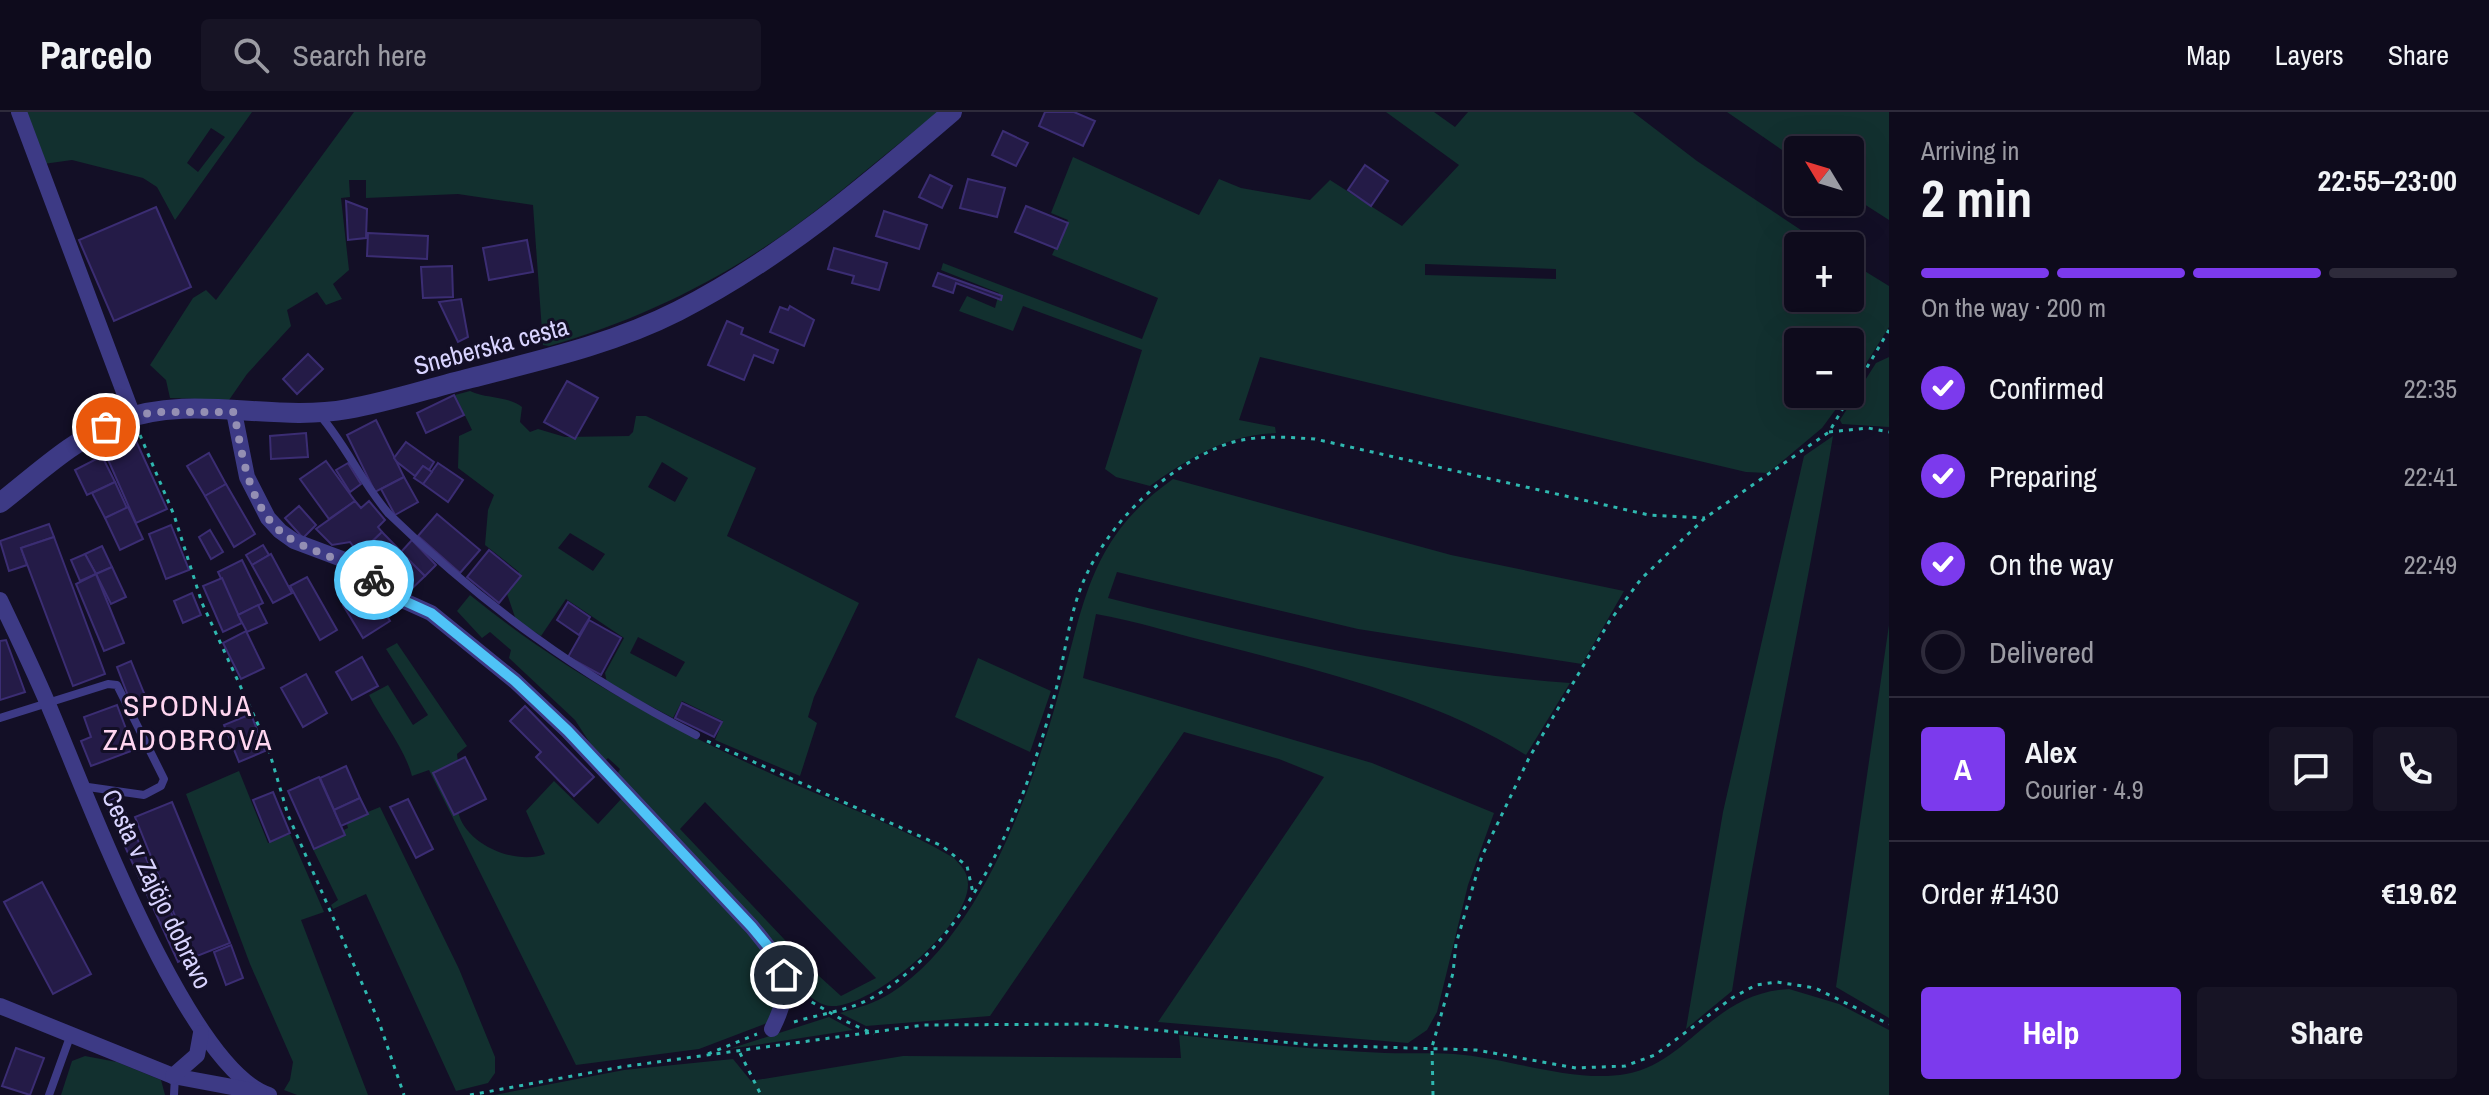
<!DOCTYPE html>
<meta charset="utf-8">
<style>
body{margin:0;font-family:"Archivo Narrow",sans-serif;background:#171425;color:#f1f3f6;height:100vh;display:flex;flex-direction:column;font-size:30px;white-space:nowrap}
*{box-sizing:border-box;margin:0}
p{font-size:26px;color:#9b9ba3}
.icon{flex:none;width:44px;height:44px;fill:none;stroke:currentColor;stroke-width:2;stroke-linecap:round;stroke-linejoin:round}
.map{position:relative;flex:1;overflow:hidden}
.sheet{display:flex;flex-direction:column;background:#0e0b1c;width:600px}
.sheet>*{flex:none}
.needle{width:52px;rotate:308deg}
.fabs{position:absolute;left:1784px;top:24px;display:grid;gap:16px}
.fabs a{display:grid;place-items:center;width:80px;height:80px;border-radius:8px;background:#0e0b1c;box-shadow:0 8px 32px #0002,0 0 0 2px #2e2b3b;font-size:40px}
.pin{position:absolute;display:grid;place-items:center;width:68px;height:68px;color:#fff;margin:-34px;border:4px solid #fff;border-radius:50%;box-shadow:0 2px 8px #0007}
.courier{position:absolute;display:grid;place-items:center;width:80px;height:80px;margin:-40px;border:6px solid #4fc3f7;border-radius:50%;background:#fff;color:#222;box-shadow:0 2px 10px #0007}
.head em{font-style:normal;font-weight:700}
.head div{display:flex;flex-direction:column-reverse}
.head{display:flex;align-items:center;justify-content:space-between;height:136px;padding:0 32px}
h1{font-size:52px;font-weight:700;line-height:60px}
.bar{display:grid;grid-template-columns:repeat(4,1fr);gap:12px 8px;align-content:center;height:96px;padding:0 32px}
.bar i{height:10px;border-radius:6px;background:#2e2b3b}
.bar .on{background:#7c3aed}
.bar p{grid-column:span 4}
.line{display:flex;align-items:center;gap:20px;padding:0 32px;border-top:2px solid #2e2b3b}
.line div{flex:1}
.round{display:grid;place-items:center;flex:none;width:84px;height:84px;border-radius:8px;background:#171425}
ol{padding:0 32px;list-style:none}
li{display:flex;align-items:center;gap:24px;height:88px}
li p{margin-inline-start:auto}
li .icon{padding:8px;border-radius:50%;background:#7c3aed;color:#fff;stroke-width:4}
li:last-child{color:#9b9ba3}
li i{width:44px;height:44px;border:4px solid #2e2b3b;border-radius:50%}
.primary-button{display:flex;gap:16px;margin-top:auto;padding:16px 32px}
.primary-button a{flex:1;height:92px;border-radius:8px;background:#7c3aed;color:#fff;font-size:32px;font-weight:700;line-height:92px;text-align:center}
.primary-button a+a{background:#171425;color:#f1f3f6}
header{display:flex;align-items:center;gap:48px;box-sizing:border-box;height:112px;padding:0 40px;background:#0e0b1c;border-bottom:2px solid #2e2b3b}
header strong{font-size:38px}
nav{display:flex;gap:44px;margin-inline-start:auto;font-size:28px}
.search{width:560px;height:72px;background:#171425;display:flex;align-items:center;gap:20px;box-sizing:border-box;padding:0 28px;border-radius:8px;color:#9b9ba3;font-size:30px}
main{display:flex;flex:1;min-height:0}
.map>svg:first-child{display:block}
.green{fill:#12302f;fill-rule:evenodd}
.building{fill:#241b47;stroke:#3b2d73;stroke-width:2}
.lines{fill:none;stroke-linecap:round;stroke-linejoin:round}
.path{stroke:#2fb8b0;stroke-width:3;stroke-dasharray:4 6;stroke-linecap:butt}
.service{stroke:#3d3a85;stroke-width:8}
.minor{stroke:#3d3a85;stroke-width:16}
.tertiary{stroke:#3d3a85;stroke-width:20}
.done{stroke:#948fb3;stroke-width:8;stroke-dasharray:0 14.4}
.route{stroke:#4fc3f7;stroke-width:10}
.labels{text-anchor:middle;stroke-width:6;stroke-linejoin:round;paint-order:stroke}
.street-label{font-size:26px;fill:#d9d4ff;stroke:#130f26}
.quarter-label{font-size:30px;letter-spacing:2px;fill:#ffd6f0;stroke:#130f26}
</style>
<header>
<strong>Parcelo</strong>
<div class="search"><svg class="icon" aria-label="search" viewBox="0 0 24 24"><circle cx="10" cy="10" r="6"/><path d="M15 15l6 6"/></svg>Search here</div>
<nav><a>Map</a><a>Layers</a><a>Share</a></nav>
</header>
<main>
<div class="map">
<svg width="1889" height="983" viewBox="0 0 1889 983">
<rect width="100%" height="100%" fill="#130f26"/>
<g class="green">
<path d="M17 0H252L175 108 157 75 143 66 72 48 36 53ZM211 16 225 25 198 60 187 51Z"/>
<path d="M354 0H939C895 33 854 70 810 103 731 163 644 207 549 234L543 233 533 93 458 82 366 86V68H349L350 85 341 86 349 158 333 172 342 187 326 193 317 180 287 198 291 214 247 262 229 288 170 286 166 268 150 253 193 186 206 178 216 188Z"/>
<path d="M1386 0H1434L1455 15 1468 0H1633L1697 49 1825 134H1798V186H1850V150L1889 174V215L1850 277V230H1798V282H1847L1822 316 1768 361 1746 360 1260 245 1239 308 1275 315 1276 321C1226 323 1190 345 1150 374L1116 365 1105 357 1142 238 1023 194 1013 219 959 199 967 184 995 196 999 181 941 158 943 151 1142 227 1158 186 1052 143 1068 108 1051 101 1073 45 1199 103 1219 67 1241 76 1310 88 1330 68 1402 114 1459 53ZM1425 152 1556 157V167L1425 163Z"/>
<path d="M1727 0H1889V108L1850 83V38H1798V49Z"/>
<path d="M1889 245V315L1842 312 1840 308 1876 251Z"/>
<path d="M470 279C487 287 509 284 522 295L520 310 530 320 538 317 565 325 629 324 633 320 636 304H646L756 356 727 424 859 491 814 585 808 605 817 611 800 664 715 628 723 609 682 589 673 606 607 571 605 561 624 526 566 487 541 524 516 508 506 479 519 460 485 433 488 398 494 383 458 356 459 324 472 318 455 283ZM662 350 688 366 675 390 648 375ZM570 421 605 442 593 459 558 436ZM638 525 685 550 676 565 630 541Z"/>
<path d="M1833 324C1802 510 1760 693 1732 879L1686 917 1723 700 1804 344Z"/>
<path d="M1173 367 1451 443 1624 479 1582 552 1358 517 1117 460 1108 486C1260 524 1413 560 1570 571L1526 643C1434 586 1324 560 1221 533 1180 523 1137 509 1096 502L1083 566 1372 651 1494 701 1468 773 1437 900 1427 918 1408 931 1158 910 1324 665 1279 647 1184 620 990 904 866 914 840 901C858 896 875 891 891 881 977 826 1029 686 1056 591 1084 498 1085 429 1173 367Z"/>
<path d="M470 483C567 562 669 616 783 667 840 693 900 714 954 746 961 754 968 760 968 772 969 813 873 896 831 894 815 893 802 877 791 866L616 664 620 657 608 646 603 651 575 608 509 546 511 538 490 520 482 526 457 499ZM705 690 876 866 841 884 819 864 680 717Z"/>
<path d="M1889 513V906L1836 875Z"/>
<path d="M397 531 467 634 457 642C460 661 455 681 458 699 464 732 516 754 545 742L526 699 554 669 598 712 623 685 772 846 782 884 767 911 699 937 576 953 429 658 412 664C405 637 382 609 369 583L388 573 413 613 428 603 386 537Z"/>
<path d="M978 546 1051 579 1030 640 955 605Z"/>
<path d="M239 659 268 731 290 722 324 800 301 808 368 983H297L284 978 290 968 293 950 250 852 186 682Z"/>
<path d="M380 695 459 857 495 945V961L488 971 456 979 366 782 333 797 331 793 338 788 311 733 348 716 346 709Z"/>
<path d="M1789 877 1839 892 1889 918V983H494L624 958 733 947 751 969 903 944 1181 946 1179 923C1248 931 1316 938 1385 941 1411 942 1437 940 1464 943 1513 948 1576 971 1626 962 1689 951 1712 881 1789 877Z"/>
<path d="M829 905 853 918 729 937Z"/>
<path d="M85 944 117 950 161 968 165 983H61L72 949Z"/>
</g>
<g class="building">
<path d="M1045 0H1074L1095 9 1083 34 1039 14Z"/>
<path d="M1003 19 1028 31 1016 54 992 43Z"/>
<path d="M1365 53 1388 69 1371 94 1348 78Z"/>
<path d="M930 63 952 74 942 96 919 85Z"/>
<path d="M968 67 1005 76 997 105 960 96Z"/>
<path d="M346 89 367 97 366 126 348 128Z"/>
<path d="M1026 94 1068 111 1057 137 1015 120Z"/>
<path d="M156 95 191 175 114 209 79 128Z"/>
<path d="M884 99 927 113 919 137 876 124Z"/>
<path d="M368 121 428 124 427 147 367 144Z"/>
<path d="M527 128 533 160 489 168 483 136Z"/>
<path d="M834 136 887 151 879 178 852 171 854 164 828 157Z"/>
<path d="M452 154 453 185 423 186 421 155Z"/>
<path d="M938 161 1002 184 1001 188 956 171 953 181 933 174Z"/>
<path d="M461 187 468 225 458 230 439 190Z"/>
<path d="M790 194 814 208 804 234 770 220 780 195 788 198Z"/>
<path d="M727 209 743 216 741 222 778 238 773 251 754 243 744 268 708 253Z"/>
<path d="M308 242 323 257 297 282 283 267Z"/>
<path d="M567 269 598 286 575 327 544 310Z"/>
<path d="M454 283 464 303 426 321 417 301Z"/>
<path d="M376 308 404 365 375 380 347 323Z"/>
<path d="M132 320 167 397 136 411 102 334Z"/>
<path d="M306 321 308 345 271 347 270 324Z"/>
<path d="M406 330 434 350 429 358 423 354 415 364 397 350 394 346Z"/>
<path d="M209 341 226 372 205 384 187 354Z"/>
<path d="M102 344 115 370 87 383 75 358Z"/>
<path d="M326 349 355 389 329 407 300 367Z"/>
<path d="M348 351 361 372 350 380 336 358Z"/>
<path d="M438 351 463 368 448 390 423 372Z"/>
<path d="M423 354 432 360 423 372 414 366Z"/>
<path d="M404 365 418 390 395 403 381 377Z"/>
<path d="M115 370 127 396 105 406 92 381Z"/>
<path d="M226 372 255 422 234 435 205 384Z"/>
<path d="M355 389 361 396 369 389 385 408 378 415 382 420 359 442 350 430 332 433 316 417Z"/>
<path d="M299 394 316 413 303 426 285 406Z"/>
<path d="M128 395 143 427 120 438 105 406Z"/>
<path d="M437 402 480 438 460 461 418 424Z"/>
<path d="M49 412 54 425 21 436 27 453 9 459 0 429Z"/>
<path d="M171 413 189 458 166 467 149 422Z"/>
<path d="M210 418 223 440 211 447 199 425Z"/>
<path d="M382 420 425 464 402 486 359 442Z"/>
<path d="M54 425 105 562 73 574 21 436Z"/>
<path d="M412 428 436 453 425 464 401 440Z"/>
<path d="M263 433 269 443 252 453 246 443Z"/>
<path d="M102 434 112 455 96 462 85 442Z"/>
<path d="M489 438 521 464 499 491 467 465Z"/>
<path d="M85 442 96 462 80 469 71 448Z"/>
<path d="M271 442 292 481 273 491 252 453Z"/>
<path d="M242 448 263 491 238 503 218 460Z"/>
<path d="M112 455 126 485 111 492 96 462Z"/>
<path d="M96 462 124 531 104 539 76 472Z"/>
<path d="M307 465 337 518 320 528 290 474Z"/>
<path d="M222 466 242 511 223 520 203 474Z"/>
<path d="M371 477 390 509 363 526 343 493Z"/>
<path d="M192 481 201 503 183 511 174 489Z"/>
<path d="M568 490 590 505 579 523 557 508Z"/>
<path d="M258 493 267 511 247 520 238 503Z"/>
<path d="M589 508 621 526 601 563 568 545Z"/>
<path d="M246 519 264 556 241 567 223 531Z"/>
<path d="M6 528 25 580 0 588V529Z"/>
<path d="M362 545 378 574 352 588 336 560Z"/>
<path d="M131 549 150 596 135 602 117 555Z"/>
<path d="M306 562 327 601 303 615 281 576Z"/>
<path d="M682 591 722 610 714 625 675 606Z"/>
<path d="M117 593 134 638 91 654 81 629 91 625 84 605Z"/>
<path d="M525 594 594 665 574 684 536 645 541 640 510 609Z"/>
<path d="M251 602 265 639 239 650 224 613Z"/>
<path d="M465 645 486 687 454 703 433 661Z"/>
<path d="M346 654 360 686 334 698 320 666Z"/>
<path d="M319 665 345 723 314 737 288 679Z"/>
<path d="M273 680 290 721 270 730 253 688Z"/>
<path d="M118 685 191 844 178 850 105 691Z"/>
<path d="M360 686 368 702 341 714 334 698Z"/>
<path d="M408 687 433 737 416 746 390 695Z"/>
<path d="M172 690 230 831 192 846 135 705Z"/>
<path d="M42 770 91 862 53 882 4 790Z"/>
<path d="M231 833 243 866 226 873 214 840Z"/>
<path d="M16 936 44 946 30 983 2 974Z"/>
</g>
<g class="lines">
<g class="path">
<path d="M1829 320 1868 316 1889 320"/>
<path d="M140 323 174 403 202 491 267 632 288 703 379 910 404 983"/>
<path d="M707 629 942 734 967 754 973 781"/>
<path d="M803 885 843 908 874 922"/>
<path d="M794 910C820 902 852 898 875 884 973 826 1026 690 1054 585 1065 546 1068 505 1084 468 1109 411 1162 359 1219 335 1249 322 1283 325 1315 327L1649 403 1705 406"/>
<path d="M740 941 761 983"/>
<path d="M708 942 757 922"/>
<path d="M470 983 621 955 924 913 1092 912 1314 933 1476 938 1576 956 1625 954 1655 943 1732 886 1756 873 1777 870 1815 876 1889 912"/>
<path d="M1433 983 1432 935 1453 861 1456 832 1482 744 1529 646 1609 510 1641 467 1705 406 1829 320 1889 218"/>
</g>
<g class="service">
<path d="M319 302C346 333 362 371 389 402 482 492 580 564 696 623"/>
<path d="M0 606 108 572 117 573 164 667 161 674 144 683 81 674"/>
<path d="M49 983 71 922"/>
<path d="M174 983 175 964"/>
</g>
<g class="minor">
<path d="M19 0 133 304"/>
<path d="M234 300 247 365 268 406 280 419 294 429 350 450 400 487 431 501 515 569 568 619 752 815C784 854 796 869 772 917"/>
<path d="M0 488C18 526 37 565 53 604 87 684 188 957 269 983"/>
<path d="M0 894 173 964 259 980"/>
<path d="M173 964 197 943 201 921"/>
</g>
<path class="tertiary" d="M0 391C37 362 75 326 119 309 191 281 273 311 348 297 389 290 430 276 471 266 541 248 613 232 678 199 779 148 867 73 952 0"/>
</g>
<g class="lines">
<path class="done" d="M106 315 152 300H234C243 346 249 405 296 430 325 445 346 447 374 468"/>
<path class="route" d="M374 468 400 487 431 501 515 569 568 619 752 815 776 844 784 863"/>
</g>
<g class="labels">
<g class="street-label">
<text transform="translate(491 234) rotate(-15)" y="9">Sneberska cesta</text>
<text transform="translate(157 777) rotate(64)" y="9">Cesta v Zajčjo dobravo</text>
</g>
<g class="quarter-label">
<text x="188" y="604">SPODNJA<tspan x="188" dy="34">ZADOBROVA</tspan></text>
</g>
</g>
</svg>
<div class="fabs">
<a><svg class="needle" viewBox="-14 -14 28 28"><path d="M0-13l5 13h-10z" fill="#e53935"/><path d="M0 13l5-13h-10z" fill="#9b9ba3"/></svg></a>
<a>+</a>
<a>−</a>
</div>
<div class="pin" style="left:106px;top:315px;background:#ea580c"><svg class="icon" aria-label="bag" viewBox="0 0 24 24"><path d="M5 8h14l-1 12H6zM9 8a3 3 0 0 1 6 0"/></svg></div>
<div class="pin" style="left:784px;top:863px;background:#1f2937"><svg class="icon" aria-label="home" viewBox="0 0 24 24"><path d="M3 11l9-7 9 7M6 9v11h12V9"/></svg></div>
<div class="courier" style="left:374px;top:468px"><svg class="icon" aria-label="bike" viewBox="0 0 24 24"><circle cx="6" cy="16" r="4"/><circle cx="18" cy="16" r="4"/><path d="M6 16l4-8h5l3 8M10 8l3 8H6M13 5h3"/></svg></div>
</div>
<section class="sheet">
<div class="head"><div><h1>2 min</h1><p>Arriving in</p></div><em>22:55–23:00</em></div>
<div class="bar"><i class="on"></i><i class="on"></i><i class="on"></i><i></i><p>On the way · 200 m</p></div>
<ol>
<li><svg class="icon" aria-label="check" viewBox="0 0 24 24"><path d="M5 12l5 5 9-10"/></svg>Confirmed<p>22:35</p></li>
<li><svg class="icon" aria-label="check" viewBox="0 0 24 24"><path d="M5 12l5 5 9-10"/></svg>Preparing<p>22:41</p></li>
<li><svg class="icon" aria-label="check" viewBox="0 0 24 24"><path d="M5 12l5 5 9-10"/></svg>On the way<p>22:49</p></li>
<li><i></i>Delivered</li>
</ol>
<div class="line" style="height:144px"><b class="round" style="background:#7c3aed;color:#fff">A</b><div><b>Alex</b><p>Courier · 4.9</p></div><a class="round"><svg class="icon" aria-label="chat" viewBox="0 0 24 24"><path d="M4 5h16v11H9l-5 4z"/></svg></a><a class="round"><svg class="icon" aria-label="phone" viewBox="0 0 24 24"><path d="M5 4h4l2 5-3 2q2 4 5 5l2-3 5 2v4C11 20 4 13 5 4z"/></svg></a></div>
<div class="line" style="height:104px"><div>Order #1430</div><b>€19.62</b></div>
<div class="primary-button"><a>Help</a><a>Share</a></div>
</section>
</main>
